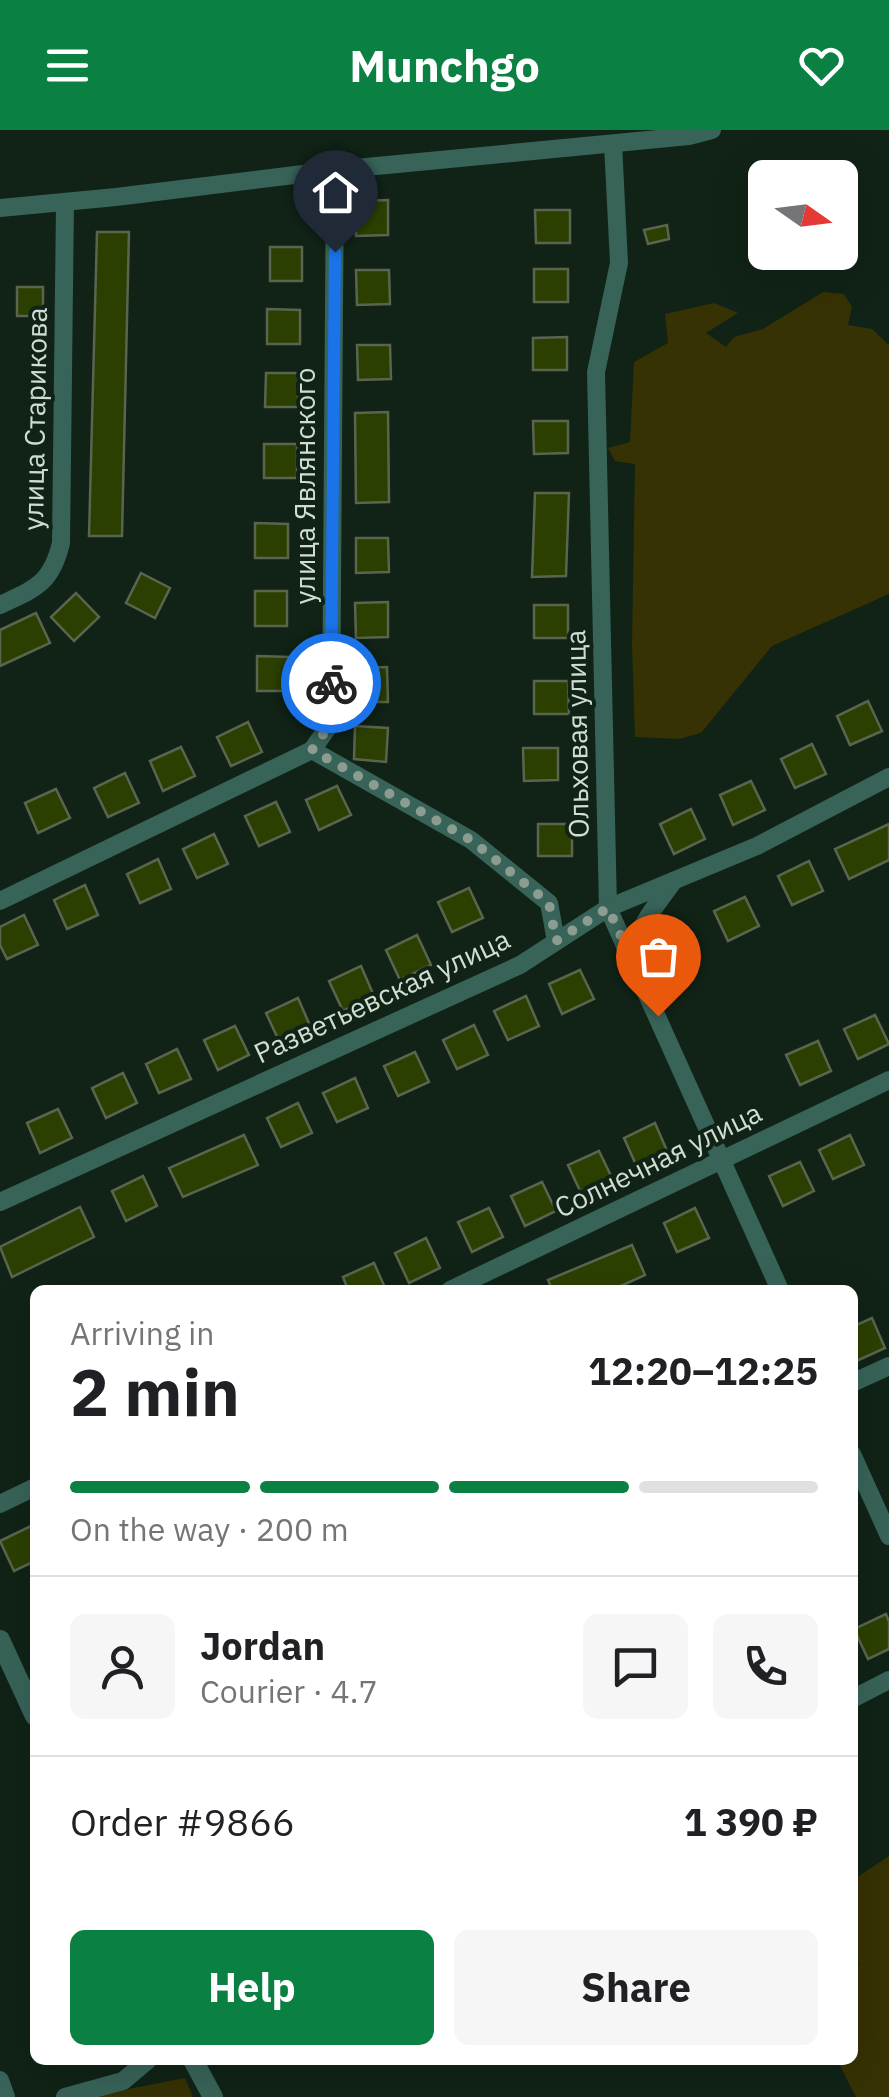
<!DOCTYPE html>
<meta charset="utf-8">
<style>
body{margin:0;font-family:"IBM Plex Sans",sans-serif;background:#f6f6f6;color:#202124;height:100vh;display:flex;flex-direction:column;font-size:38px;white-space:nowrap}
*{box-sizing:border-box;margin:0}
p{font-size:32px;color:#757577}
.icon{flex:none;width:55px;height:55px;fill:none;stroke:currentColor;stroke-width:2;stroke-linecap:round;stroke-linejoin:round}
.map{position:relative;flex:1;overflow:hidden}
.panel{position:absolute;left:30px;top:1155px;width:828px;height:780px;display:flex;flex-direction:column;background:#fff;border-radius:15px;box-shadow:0 10px 40px #0002}
.panel>*{flex:none}
.needle{width:65px;rotate:104deg}
.controls{position:absolute;left:748px;top:30px;display:grid;gap:20px}
.controls a{display:grid;place-items:center;width:110px;height:110px;border-radius:15px;background:#fff;box-shadow:0 10px 40px #0002;font-size:50px}
.pin{position:absolute;display:grid;place-items:center;width:85px;height:85px;color:#fff;margin:-102px -42px;border-radius:50% 50% 50% 0;rotate:-45deg;box-shadow:0 0 10px #0007}
.pin .icon{rotate:45deg}
.courier{position:absolute;display:grid;place-items:center;width:100px;height:100px;margin:-50px;border:8px solid #1a73e8;border-radius:50%;background:#fff;color:#222;box-shadow:0 2px 12px #0007}
.head em{font-style:normal;font-weight:700}
.head div{display:flex;flex-direction:column-reverse}
.head{display:flex;align-items:center;justify-content:space-between;height:170px;padding:0 40px}
h1{font-size:65px;font-weight:700;line-height:75px}
.bar{display:grid;grid-template-columns:repeat(4,1fr);gap:15px 10px;align-content:center;height:120px;padding:0 40px}
.bar i{height:12px;border-radius:8px;background:#e0e0e0}
.bar .on{background:#0b8043}
.bar p{grid-column:span 4}
.line{display:flex;align-items:center;gap:25px;padding:0 40px;border-top:2px solid #e0e0e0}
.line div{flex:1}
.round{display:grid;place-items:center;flex:none;width:105px;height:105px;border-radius:15px;background:#f6f6f6}
.cta{display:flex;gap:20px;margin-top:auto;padding:20px 40px}
.cta a{flex:1;height:115px;border-radius:15px;background:#0b8043;color:#fff;font-size:40px;font-weight:700;line-height:115px;text-align:center}
.cta a+a{background:#f6f6f6;color:#202124}
header{display:flex;justify-content:space-between;align-items:center;height:130px;padding:0 40px;background:#0b8043;color:#fff;font-size:45px;font-weight:700}
.map>svg:first-child{display:block}
.green{fill:#373204}
.building{fill:#2b4000;stroke:#5a644e;stroke-width:2.5}
.lines{fill:none;stroke-linecap:round;stroke-linejoin:round}
.minor{stroke:#386359;stroke-width:18}
.tertiary{stroke:#386359;stroke-width:20}
.done{stroke:#8d9c91;stroke-width:10;stroke-dasharray:0 18}
.route{stroke:#1a73e8;stroke-width:12}
.labels{text-anchor:middle;stroke-width:8;stroke-linejoin:round;paint-order:stroke}
.street-label{font-size:28px;fill:#d0ddd3;stroke:#102316}
</style>
<header><svg class="icon" aria-label="menu" viewBox="0 0 24 24"><path d="M4 6h16M4 12h16M4 18h16"/></svg>Munchgo<svg class="icon" aria-label="heart" viewBox="0 0 24 24"><path d="M12 20l-8-8c-3-5 5-10 8-4 3-6 11-1 8 4z"/></svg></header>
<div class="map">
<svg width="889" height="1967" viewBox="0 0 889 1967">
<rect width="100%" height="100%" fill="#102316"/>
<g class="green">
<path d="M823 162 844 164 852 177 848 195 872 199 889 215V464L772 516 701 603 679 609 635 607 632 514 635 334 615 331 608 318 630 312 634 232 668 213 665 184 714 173 738 183 706 203 726 217 734 207 763 199Z"/>
<path d="M889 1726V1967H856L837 1930H852L853 1838 859 1835 853 1812V1750Z"/>
<path d="M185 1948 193 1967H87Z"/>
</g>
<g class="building">
<path d="M388 70V105L356 106 355 71Z"/>
<path d="M535 80H570V113H536Z"/>
<path d="M667 95 669 109 648 114 644 100Z"/>
<path d="M97 102H129L122 406H89Z"/>
<rect x="270" y="117" width="32" height="34"/>
<rect x="534" y="139" width="34" height="33"/>
<path d="M356 140H389L390 174 357 175Z"/>
<rect x="17" y="157" width="26" height="29"/>
<path d="M267 179 300 180V214H267Z"/>
<path d="M567 207V240H533V208Z"/>
<path d="M357 215H390L391 249 358 250Z"/>
<path d="M266 243H298V277H265Z"/>
<path d="M388 282 389 372 356 373 355 283Z"/>
<path d="M533 291H568V323L534 324Z"/>
<rect x="264" y="314" width="33" height="34"/>
<path d="M535 363H569L566 446 532 447Z"/>
<path d="M255 393 288 394V428H255Z"/>
<path d="M356 408H388L389 442 356 443Z"/>
<path d="M141 443 170 458 155 488 126 473Z"/>
<rect x="255" y="461" width="32" height="35"/>
<path d="M76 463 99 487 74 511 51 487Z"/>
<path d="M388 472V507L356 508 355 473Z"/>
<rect x="534" y="475" width="34" height="33"/>
<path d="M36 483 50 513 0 536V500Z"/>
<path d="M257 526 290 527 289 561H257Z"/>
<path d="M387 537 388 572H355V538Z"/>
<path d="M534 551H568L569 584H534Z"/>
<path d="M868 571 882 601 850 615 837 586Z"/>
<path d="M248 592 262 622 231 636 217 607Z"/>
<path d="M355 596 388 598 386 632 354 629Z"/>
<path d="M812 614 826 644 795 658 781 629Z"/>
<path d="M181 617 195 646 163 661 150 631Z"/>
<path d="M523 618H558V650L524 651Z"/>
<path d="M125 643 139 673 108 687 94 658Z"/>
<path d="M751 651 765 680 733 695 720 665Z"/>
<path d="M337 656 351 685 319 700 306 670Z"/>
<path d="M56 659 70 688 38 703 25 673Z"/>
<path d="M276 672 290 702 259 716 245 686Z"/>
<path d="M691 679 705 709 674 724 660 694Z"/>
<rect x="538" y="694" width="34" height="32"/>
<path d="M889 694V730L849 749 835 719Z"/>
<path d="M214 704 228 734 197 748 183 719Z"/>
<path d="M158 729 171 759 140 773 127 744Z"/>
<path d="M809 731 823 761 792 775 778 746Z"/>
<path d="M85 755 98 785 67 799 54 770Z"/>
<path d="M469 758 483 788 452 802 438 772Z"/>
<path d="M745 767 759 796 728 811 714 781Z"/>
<path d="M24 785 38 815 7 829 0 815V797Z"/>
<path d="M417 805 431 835 400 850 386 820Z"/>
<path d="M361 836 374 866 343 881 329 851Z"/>
<path d="M580 840 594 869 562 884 549 854Z"/>
<path d="M526 866 539 896 508 910 494 881Z"/>
<path d="M298 868 311 898 280 913 266 883Z"/>
<path d="M875 885 889 914 858 929 844 899Z"/>
<path d="M474 895 488 925 457 939 443 910Z"/>
<path d="M235 896 249 925 218 940 204 910Z"/>
<path d="M818 911 831 941 800 955 786 925Z"/>
<path d="M177 919 191 949 159 963 146 934Z"/>
<path d="M415 922 429 952 398 966 384 936Z"/>
<path d="M123 943 137 973 106 988 92 958Z"/>
<path d="M355 948 368 978 337 992 323 963Z"/>
<path d="M298 973 312 1003 281 1017 267 988Z"/>
<path d="M58 979 72 1008 40 1023 27 993Z"/>
<path d="M655 993 668 1023 637 1037 624 1008Z"/>
<path d="M244 1005 258 1035 183 1067 169 1038Z"/>
<path d="M850 1005 864 1035 833 1049 819 1020Z"/>
<path d="M599 1021 613 1050 582 1065 568 1035Z"/>
<path d="M800 1032 814 1061 783 1076 769 1046Z"/>
<path d="M143 1046 157 1076 126 1091 112 1061Z"/>
<path d="M542 1052 556 1081 525 1096 511 1066Z"/>
<path d="M80 1077 94 1107 12 1147 0 1117Z"/>
<path d="M489 1078 503 1107 472 1122 458 1092Z"/>
<path d="M695 1078 709 1108 677 1122 664 1093Z"/>
<path d="M426 1108 440 1138 409 1153 395 1123Z"/>
<path d="M632 1115 645 1145 612 1160H552L548 1150Z"/>
<path d="M374 1133 386 1160H348L343 1147Z"/>
<path d="M872 1188 885 1218 852 1233V1197Z"/>
<path d="M31 1396 35 1404V1431L14 1441 0 1411Z"/>
<path d="M886 1484 889 1492V1519L868 1529 854 1499Z"/>
</g>
<g class="lines">
<g class="minor">
<path d="M613 14 619 133 596 242 608 778 780 1160"/>
<path d="M0 78 116 67 335 40 689 6 712 0"/>
<path d="M0 475C36 458 51 454 61 413L65 73"/>
<path d="M312 620 471 710 549 773 556 811"/>
<path d="M0 771 312 620 331 593 335 40"/>
<path d="M634 830C633 801 656 776 672 753"/>
<path d="M0 1072 520 835 608 778 757 716 889 647"/>
<path d="M450 1160 889 950"/>
<path d="M852 1253 889 1236"/>
<path d="M852 1324 889 1406"/>
<path d="M0 1374 35 1357"/>
<path d="M852 1569 889 1550"/>
<path d="M0 1950 6 1967"/>
<path d="M65 1967 123 1951 148 1930"/>
</g>
<g class="tertiary">
<path d="M0 1510 35 1586"/>
<path d="M193 1930 213 1967"/>
</g>
</g>
<g class="lines">
<path class="done" d="M331 553V593L312 620 471 710 549 773 556 811 608 778 658 886"/>
<path class="route" d="M331 553 335 122"/>
</g>
<g class="labels">
<g class="street-label">
<text transform="translate(35 289) rotate(-89)" y="10">улица Старикова</text>
<text transform="translate(305 356) rotate(-90)" y="10">улица Являнского</text>
<text transform="translate(577 604) rotate(-91)" y="10">Ольховая улица</text>
<text transform="translate(382 866) rotate(-25)" y="10">Разветьевская улица</text>
<text transform="translate(658 1030) rotate(-26)" y="10">Солнечная улица</text>
</g>
</g>
</svg>
<div class="controls">
<a><svg class="needle" viewBox="-14 -14 28 28"><path d="M0-13l5 13h-10z" fill="#e53935"/><path d="M0 13l5-13h-10z" fill="#757577"/></svg></a>
</div>
<div class="pin" style="left:658px;top:886px;background:#ea580c"><svg class="icon" aria-label="bag" viewBox="0 0 24 24"><path d="M5 8h14l-1 12H6zM9 8a3 3 0 0 1 6 0"/></svg></div>
<div class="pin" style="left:335px;top:122px;background:#1f2937"><svg class="icon" aria-label="home" viewBox="0 0 24 24"><path d="M3 11l9-7 9 7M6 9v11h12V9"/></svg></div>
<div class="courier" style="left:331px;top:553px"><svg class="icon" aria-label="bike" viewBox="0 0 24 24"><circle cx="6" cy="16" r="4"/><circle cx="18" cy="16" r="4"/><path d="M6 16l4-8h5l3 8M10 8l3 8H6M13 5h3"/></svg></div>
<section class="panel">
<div class="head"><div><h1>2 min</h1><p>Arriving in</p></div><em>12:20–12:25</em></div>
<div class="bar"><i class="on"></i><i class="on"></i><i class="on"></i><i></i><p>On the way · 200 m</p></div>
<div class="line" style="height:180px"><a class="round"><svg class="icon" aria-label="person" viewBox="0 0 24 24"><circle cx="12" cy="8" r="4"/><path d="M4 21q1-7 8-7t8 7"/></svg></a><div><b>Jordan</b><p>Courier · 4.7</p></div><a class="round"><svg class="icon" aria-label="chat" viewBox="0 0 24 24"><path d="M4 5h16v11H9l-5 4z"/></svg></a><a class="round"><svg class="icon" aria-label="phone" viewBox="0 0 24 24"><path d="M5 4h4l2 5-3 2q2 4 5 5l2-3 5 2v4C11 20 4 13 5 4z"/></svg></a></div>
<div class="line" style="height:130px"><div>Order #9866</div><b>1 390 ₽</b></div>
<div class="cta"><a>Help</a><a>Share</a></div>
</section>
</div>
